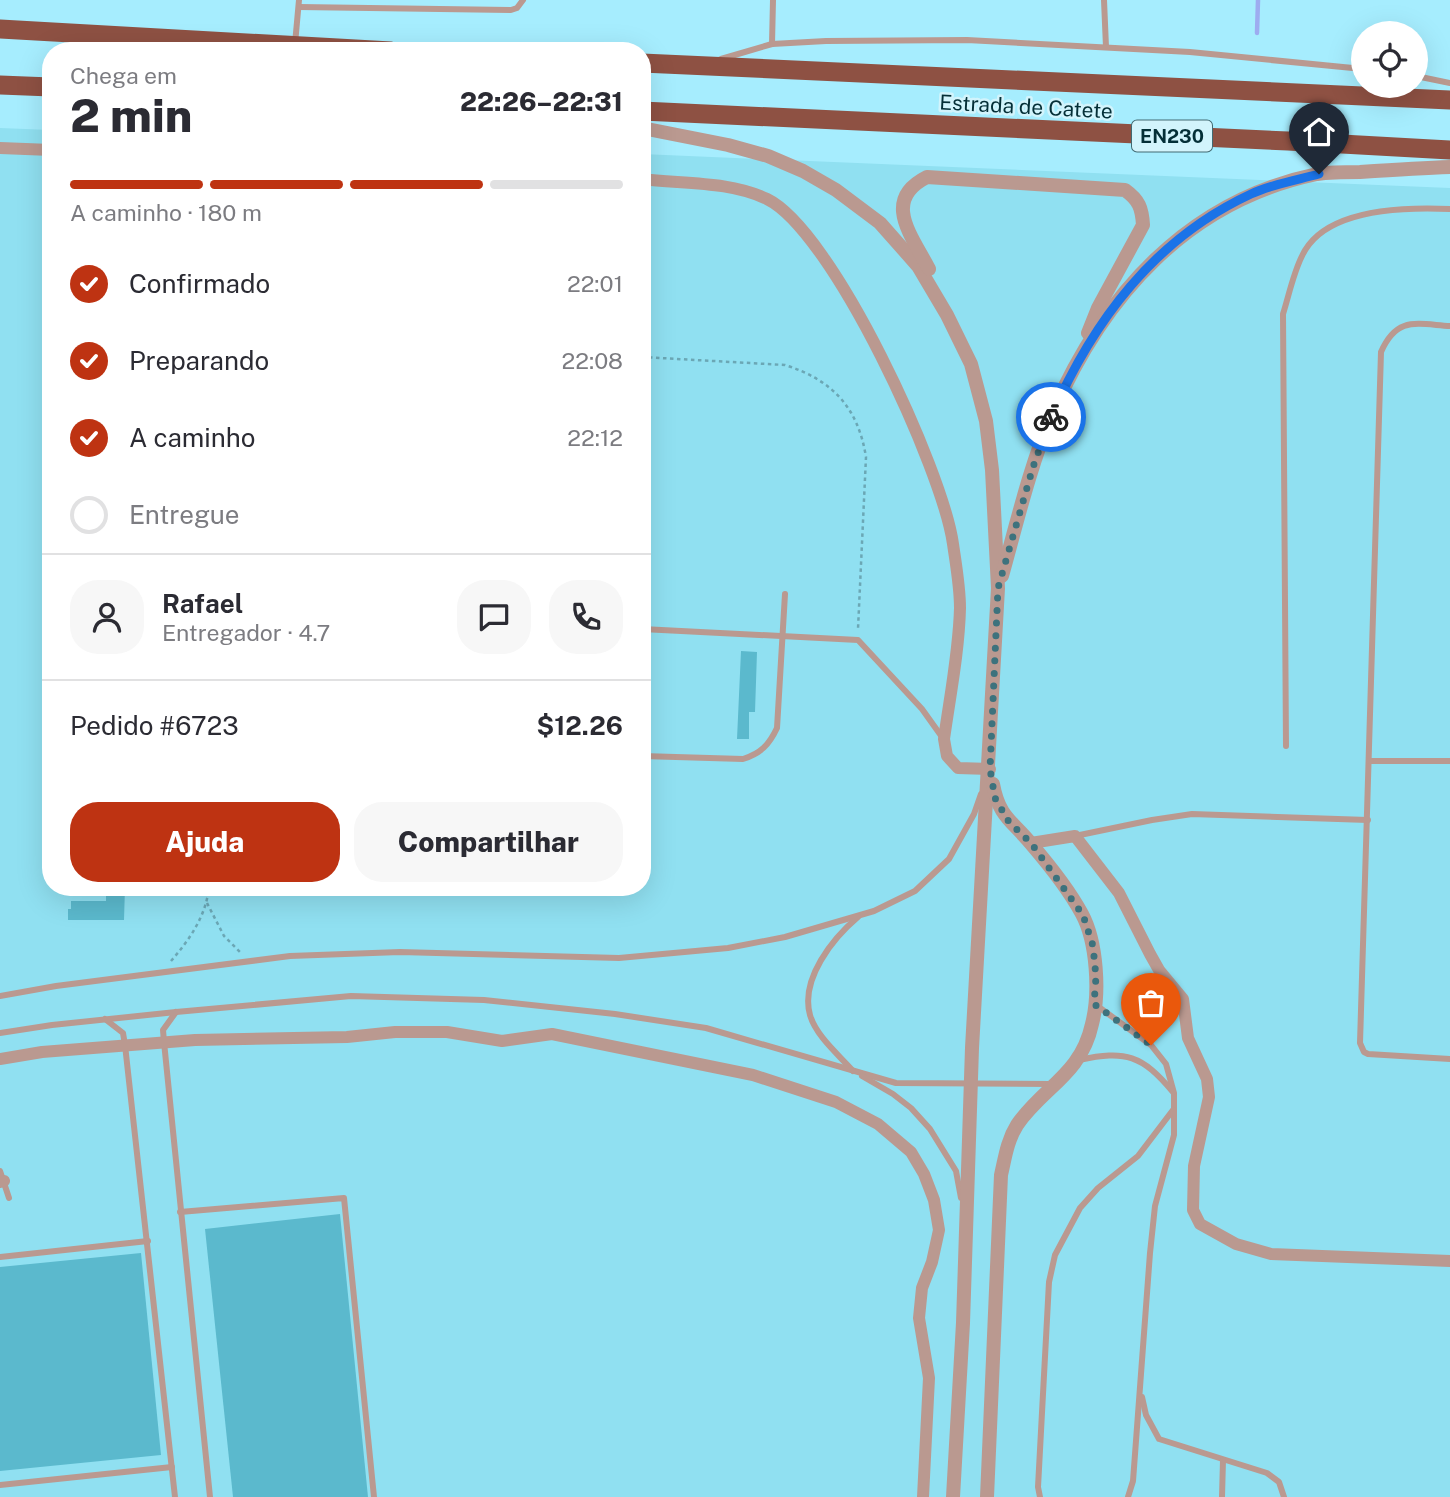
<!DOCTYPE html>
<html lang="pt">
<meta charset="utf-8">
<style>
body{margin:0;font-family:"Public Sans",sans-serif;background:#f7f7f7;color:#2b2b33;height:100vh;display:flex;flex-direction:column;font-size:26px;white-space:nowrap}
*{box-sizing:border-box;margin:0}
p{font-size:23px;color:#7c7c81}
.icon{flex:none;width:38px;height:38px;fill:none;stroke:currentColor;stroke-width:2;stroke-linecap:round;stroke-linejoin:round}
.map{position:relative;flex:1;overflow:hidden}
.drawer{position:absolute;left:42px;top:42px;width:609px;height:854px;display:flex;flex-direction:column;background:#fff;border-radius:28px;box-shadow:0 7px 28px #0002}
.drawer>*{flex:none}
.tools{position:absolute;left:1351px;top:21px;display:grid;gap:14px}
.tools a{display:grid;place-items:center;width:77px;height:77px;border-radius:50%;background:#fff;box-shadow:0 7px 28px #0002;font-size:35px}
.pin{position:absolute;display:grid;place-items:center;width:60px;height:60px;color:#fff;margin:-72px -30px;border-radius:50% 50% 50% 0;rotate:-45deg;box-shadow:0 0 7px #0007}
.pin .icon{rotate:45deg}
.courier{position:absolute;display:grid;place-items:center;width:70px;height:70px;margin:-35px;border:5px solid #1a73e8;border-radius:50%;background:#fff;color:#222;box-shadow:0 2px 9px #0007}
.head em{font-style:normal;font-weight:800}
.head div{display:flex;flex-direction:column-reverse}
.head{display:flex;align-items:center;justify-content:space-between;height:119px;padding:0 28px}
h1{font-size:46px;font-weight:800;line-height:52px}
.bar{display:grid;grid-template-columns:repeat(4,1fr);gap:10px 7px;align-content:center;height:84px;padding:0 28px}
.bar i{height:9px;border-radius:5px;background:#e1e1e2}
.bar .current{background:#be3312}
.bar p{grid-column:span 4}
.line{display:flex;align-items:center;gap:18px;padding:0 28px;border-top:2px solid #e1e1e2}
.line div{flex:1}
.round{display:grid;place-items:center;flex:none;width:74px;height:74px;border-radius:28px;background:#f7f7f7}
ol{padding:0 28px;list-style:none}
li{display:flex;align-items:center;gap:21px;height:77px}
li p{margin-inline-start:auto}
li .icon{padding:7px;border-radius:50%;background:#be3312;color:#fff;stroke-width:4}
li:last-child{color:#7c7c81}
li i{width:38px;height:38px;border:4px solid #e1e1e2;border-radius:50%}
.primary-button{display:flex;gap:14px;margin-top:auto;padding:14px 28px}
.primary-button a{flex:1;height:80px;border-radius:28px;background:#be3312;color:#fff;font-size:28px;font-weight:800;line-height:80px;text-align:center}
.primary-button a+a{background:#f7f7f7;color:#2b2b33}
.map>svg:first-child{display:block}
.built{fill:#90e0f1}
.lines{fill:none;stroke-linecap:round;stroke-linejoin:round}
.stream{stroke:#9dacf0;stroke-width:4.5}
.building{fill:#5bb9cd}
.path{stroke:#6ba7b5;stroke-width:2.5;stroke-dasharray:3.5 3.5;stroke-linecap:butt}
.service{stroke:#ba9990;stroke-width:6}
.minor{stroke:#ba9990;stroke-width:12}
.tertiary{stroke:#ba9990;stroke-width:14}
.trunk{stroke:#8e5143;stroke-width:19}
.done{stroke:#3d727d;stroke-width:7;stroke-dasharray:0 12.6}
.route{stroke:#1a73e8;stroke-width:9}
.labels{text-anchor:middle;stroke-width:5;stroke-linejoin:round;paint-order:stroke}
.shield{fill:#d2f4fc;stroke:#426a72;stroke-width:2}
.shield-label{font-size:19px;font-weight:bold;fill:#042f37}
.street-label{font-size:21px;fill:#042f37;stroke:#d2f4fc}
</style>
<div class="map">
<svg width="1450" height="1497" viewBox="0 0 1450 1497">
<rect width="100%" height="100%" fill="#a6edfe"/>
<path class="built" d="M0 128 51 130V887H642V154L1450 188V1497H0Z"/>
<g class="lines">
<path class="stream" d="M1257 33 1258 0"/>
</g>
<g class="building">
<path d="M741 651 757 652 755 712H749V739H737Z"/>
<path d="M106 887H125L124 920H68V909H71V901H106Z"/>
<path d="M340 1214 368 1497H233L205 1229Z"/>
<path d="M141 1253 161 1455 0 1471V1267Z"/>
</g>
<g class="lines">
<g class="path">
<path d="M642 357 785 365C832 380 858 407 866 457L858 629"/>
<path d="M207 903 224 936 240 952"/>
<path d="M171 961C190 939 206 916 209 887"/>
</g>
<g class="service">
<path d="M1104 0 1106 47"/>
<path d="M299 7 511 10 517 8 523 0"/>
<path d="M295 44 299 0"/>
<path d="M772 44 773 0"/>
<path d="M721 59 772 44 826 41 967 40 1190 52 1363 69"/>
<path d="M1416 76 1450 83"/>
<path d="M1450 326C1416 324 1397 316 1381 352L1360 1043 1364 1052 1368 1054 1450 1059"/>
<path d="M642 629 858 640 922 709 942 737"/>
<path d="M1286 746 1283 314C1289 295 1293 274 1302 256 1324 208 1405 207 1450 209"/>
<path d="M642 756 743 759C761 753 769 745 777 728L785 594"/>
<path d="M1370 761H1450"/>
<path d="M1075 836 1152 820 1192 814 1368 820"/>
<path d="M0 996 56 986 290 956 400 952 619 958 728 948 785 937 874 911 915 891 949 859 974 814 981 794"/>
<path d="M1096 1005 1151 1045 1166 1064 1174 1093V1135L1155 1206 1150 1253 1133 1481 1128 1497"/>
<path d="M176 1012 163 1030 164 1042 210 1497"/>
<path d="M105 1019 123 1033 125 1045 175 1497"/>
<path d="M0 1033 52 1025 176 1012 351 996 484 1000 615 1014 706 1028 896 1083 1050 1084"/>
<path d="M1079 1060C1126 1050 1142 1055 1173 1092"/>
<path d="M853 1071C839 1055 816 1036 810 1015 800 979 833 938 858 917"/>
<path d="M862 1076 893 1094 911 1108 930 1129 956 1171 961 1198"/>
<path d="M0 1171 9 1198"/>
<path d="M180 1212 344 1198 374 1497"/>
<path d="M0 1257 148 1241"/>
<path d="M1142 1397 1146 1415 1159 1439 1267 1473 1279 1482 1284 1497"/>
<path d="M0 1485 172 1467"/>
<path d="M1040 1497 1038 1487 1049 1282 1055 1255 1080 1208 1098 1188 1138 1156 1173 1110"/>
<path d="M1222 1497 1223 1460"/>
</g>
<g class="minor">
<path d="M0 148 51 150"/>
<path d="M642 179C683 184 730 181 767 199 833 231 943 471 953 544 956 565 960 587 960 608 959 651 950 696 944 739L947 756 958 768 990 769"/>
<path d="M1031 843 1075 836 1119 893 1150 954 1159 970 1183 999 1188 1038 1207 1079 1209 1097 1194 1166 1193 1210 1200 1224 1236 1244 1271 1254 1450 1261"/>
<path d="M0 1059 42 1052 195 1040 347 1037 395 1032H447L502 1041 552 1034 753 1075 836 1102 878 1124 911 1152 924 1174 934 1200 939 1230 932 1262 922 1288 919 1318 929 1378 923 1497"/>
<path d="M0 1182 4 1181"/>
</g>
<g class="tertiary">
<path d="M642 128 728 145 768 156 803 171 836 190 880 223 918 266 947 315 971 364 986 421 992 470 998 588 972 1048 963 1323 953 1497"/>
<path d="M929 269C912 236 881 200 927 177L1125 190C1139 200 1142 208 1143 225L1098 308 1088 333"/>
<path d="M1002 576C1017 522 1030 466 1052 414 1103 296 1187 201 1317 174 1331 172 1346 172 1360 172 1390 170 1420 168 1450 167"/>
<path d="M987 1497 1001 1175C1005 1158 1007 1141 1017 1125 1043 1087 1081 1075 1092 1024 1100 993 1097 942 1082 914 1069 890 1050 866 1032 845 1013 821 999 818 993 784"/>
</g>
<g class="trunk">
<path d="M0 29 391 51"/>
<path d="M642 63 1450 100"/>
<path d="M0 85 51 87"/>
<path d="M642 111 1288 141 1450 150"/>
</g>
</g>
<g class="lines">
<path class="done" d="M1051 417 1033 467 998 588 990 769 995 798 1009 822 1031 843 1083 915 1093 946 1096 977 1094 1004 1151 1045"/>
<path class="route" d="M1051 417C1093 321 1154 239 1251 194 1272 184 1297 180 1319 174"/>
</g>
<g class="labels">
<rect class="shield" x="1132" y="120.5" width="80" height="31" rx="5"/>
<g class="shield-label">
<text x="1172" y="143">EN230</text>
</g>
<g class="street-label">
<text transform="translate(1026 107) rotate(3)" y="7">Estrada de Catete</text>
</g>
</g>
</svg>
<div class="tools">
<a><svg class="icon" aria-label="locate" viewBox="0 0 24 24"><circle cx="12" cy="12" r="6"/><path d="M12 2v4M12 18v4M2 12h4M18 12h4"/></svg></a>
</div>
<div class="pin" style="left:1151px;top:1045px;background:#ea580c"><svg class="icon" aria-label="bag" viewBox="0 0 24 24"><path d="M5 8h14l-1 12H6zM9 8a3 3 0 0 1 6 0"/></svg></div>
<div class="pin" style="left:1319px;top:174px;background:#1f2937"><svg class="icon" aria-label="home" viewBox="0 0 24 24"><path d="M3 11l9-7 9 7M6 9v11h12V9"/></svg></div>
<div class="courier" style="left:1051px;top:417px"><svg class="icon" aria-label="bike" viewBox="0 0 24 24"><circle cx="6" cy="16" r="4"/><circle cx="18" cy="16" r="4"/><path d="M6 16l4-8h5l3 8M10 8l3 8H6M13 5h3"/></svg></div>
<section class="drawer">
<div class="head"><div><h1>2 min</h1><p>Chega em</p></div><em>22:26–22:31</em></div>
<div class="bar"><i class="current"></i><i class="current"></i><i class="current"></i><i></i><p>A caminho · 180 m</p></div>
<ol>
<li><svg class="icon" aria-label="check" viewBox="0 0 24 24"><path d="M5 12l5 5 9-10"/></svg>Confirmado<p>22:01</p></li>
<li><svg class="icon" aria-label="check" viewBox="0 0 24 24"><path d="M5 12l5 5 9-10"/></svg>Preparando<p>22:08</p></li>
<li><svg class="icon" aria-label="check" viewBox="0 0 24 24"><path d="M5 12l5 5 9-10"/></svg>A caminho<p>22:12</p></li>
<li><i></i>Entregue</li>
</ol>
<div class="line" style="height:126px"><a class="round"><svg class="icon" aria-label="person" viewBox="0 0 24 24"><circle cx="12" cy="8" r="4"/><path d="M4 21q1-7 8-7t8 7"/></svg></a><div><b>Rafael</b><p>Entregador · 4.7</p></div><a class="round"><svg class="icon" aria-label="chat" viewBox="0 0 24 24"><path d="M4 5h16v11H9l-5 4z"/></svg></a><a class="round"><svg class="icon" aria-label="phone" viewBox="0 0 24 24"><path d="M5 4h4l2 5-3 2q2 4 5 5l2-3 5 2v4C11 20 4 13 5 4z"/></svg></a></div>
<div class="line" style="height:91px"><div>Pedido #6723</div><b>$12.26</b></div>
<div class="primary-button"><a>Ajuda</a><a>Compartilhar</a></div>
</section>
</div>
